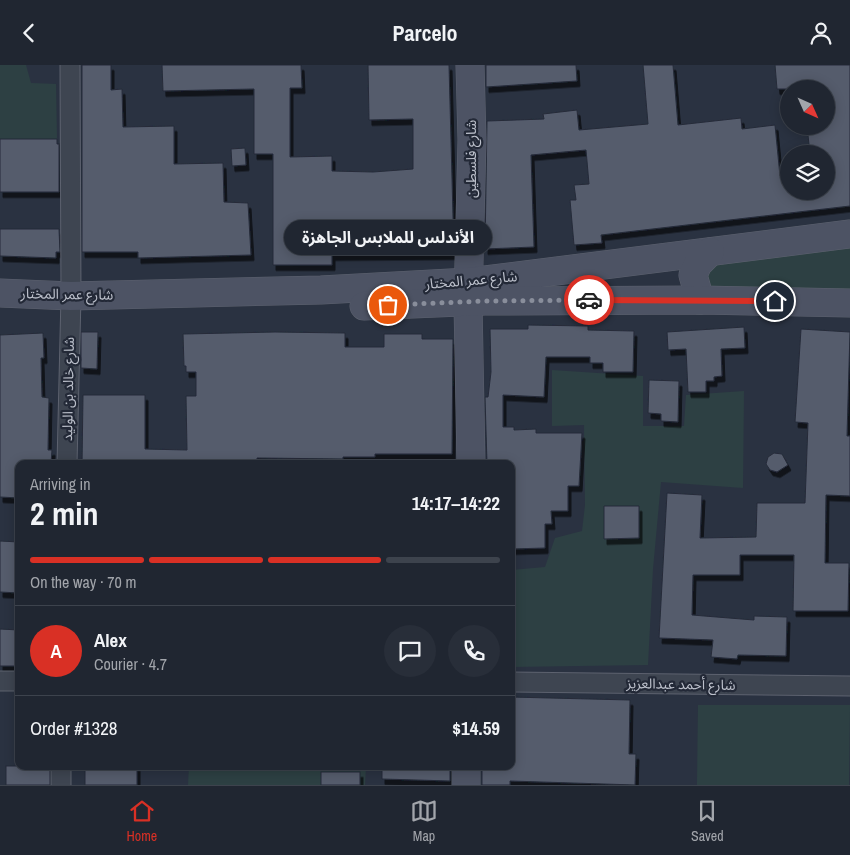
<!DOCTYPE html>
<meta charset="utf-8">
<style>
body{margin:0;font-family:"Archivo Narrow","Noto Sans Arabic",sans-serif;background:#282e39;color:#f1f3f6;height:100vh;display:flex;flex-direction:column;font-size:19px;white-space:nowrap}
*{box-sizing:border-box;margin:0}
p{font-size:16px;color:#a2a5ab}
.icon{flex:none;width:28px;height:28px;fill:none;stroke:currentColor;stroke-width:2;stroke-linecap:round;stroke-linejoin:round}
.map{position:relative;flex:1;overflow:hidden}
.drawer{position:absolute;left:15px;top:395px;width:500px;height:310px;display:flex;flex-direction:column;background:#202631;border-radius:10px;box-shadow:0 2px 12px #0003,0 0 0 1px #3d434d}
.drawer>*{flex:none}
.needle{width:32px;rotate:135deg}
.buttons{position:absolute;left:780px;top:15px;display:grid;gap:10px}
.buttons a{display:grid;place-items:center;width:55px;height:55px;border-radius:50%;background:#202631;box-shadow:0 2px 12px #0003,0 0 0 1px #3d434d;font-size:25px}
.pin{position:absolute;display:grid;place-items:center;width:42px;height:42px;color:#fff;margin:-21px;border:2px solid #fff;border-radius:50%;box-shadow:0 1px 5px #0007}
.courier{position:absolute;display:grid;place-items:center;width:50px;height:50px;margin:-25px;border:4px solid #d93025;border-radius:50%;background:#fff;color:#222;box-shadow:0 1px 6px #0007}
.bubble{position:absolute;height:35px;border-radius:18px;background:#202631;box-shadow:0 2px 12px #0003,0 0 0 1px #3d434d;font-size:16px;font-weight:700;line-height:35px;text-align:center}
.overview em{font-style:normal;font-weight:700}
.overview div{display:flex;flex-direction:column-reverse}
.overview{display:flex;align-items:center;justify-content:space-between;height:85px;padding:0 15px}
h1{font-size:32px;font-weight:700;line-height:38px}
.bar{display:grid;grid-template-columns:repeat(4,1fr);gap:8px 5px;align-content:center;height:60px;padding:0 15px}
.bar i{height:6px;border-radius:4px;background:#3d434d}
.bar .current{background:#d93025}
.bar p{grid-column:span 4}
.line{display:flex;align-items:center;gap:12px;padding:0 15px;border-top:1px solid #3d434d}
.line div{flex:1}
.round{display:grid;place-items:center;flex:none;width:52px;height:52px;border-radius:26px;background:#282e39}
header{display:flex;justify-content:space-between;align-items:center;height:65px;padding:0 15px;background:#202631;font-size:22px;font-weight:700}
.tabs{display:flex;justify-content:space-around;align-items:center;height:70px;border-top:1px solid #3d434d;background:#202631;font-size:14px;color:#a2a5ab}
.tabs a{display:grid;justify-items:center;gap:2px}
.tabs .current{color:#d93025}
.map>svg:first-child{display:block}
.green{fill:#2d4043}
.building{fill:#545b6c;stroke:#252b39;filter:url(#shadow)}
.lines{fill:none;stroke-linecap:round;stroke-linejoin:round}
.street-casing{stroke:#5d626f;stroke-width:21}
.secondary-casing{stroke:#5d626f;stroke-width:29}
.street{stroke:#3e4551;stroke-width:19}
.secondary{stroke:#4d5364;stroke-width:28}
.done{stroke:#898e9b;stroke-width:5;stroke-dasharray:0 9}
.route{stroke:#d93025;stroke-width:6}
.labels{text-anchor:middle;stroke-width:4.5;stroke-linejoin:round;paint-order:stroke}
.street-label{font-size:14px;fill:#bcc0cb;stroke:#232937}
</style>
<header><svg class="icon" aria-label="back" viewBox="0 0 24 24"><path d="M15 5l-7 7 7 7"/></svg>Parcelo<svg class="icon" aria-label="person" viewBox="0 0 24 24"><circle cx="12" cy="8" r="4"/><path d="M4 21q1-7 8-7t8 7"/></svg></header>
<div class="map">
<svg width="850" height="720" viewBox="0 0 850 720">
<defs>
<filter id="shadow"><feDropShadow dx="3" dy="5.5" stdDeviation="0" flood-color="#0009"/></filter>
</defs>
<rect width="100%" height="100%" fill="#2a3241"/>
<g class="green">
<path d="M0 0H26L31 18 56 19 57 74H0Z"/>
<path d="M850 178V234L710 229 704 218 708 201 725 192Z"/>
<path d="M552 305 643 311V361H684L686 330 744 326 743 423 661 417 653 504 648 600 511 602V505L545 502 555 473 582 466 585 440 584 360 552 361Z"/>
<path d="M698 640H850L849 720H697Z"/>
<path d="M189 701H366L365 720H188Z"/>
</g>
<g class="building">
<path d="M82 0H111V25L122 24 123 62 174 61V99L223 98 224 137 248 138 251 190 138 193V187H82Z"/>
<path d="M162 0H301L302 23H290V92L332 91V106L373 107 413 104V54L369 55 368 0H449L454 189 332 190V200H273V89H254V24L163 26Z"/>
<path d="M486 0H576L577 16 486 22Z"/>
<path d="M643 0H673L678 60 741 53 742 64 775 60 780 111 789 110V126H826V89H810L807 61H826V24H777L775 0H850V141L601 170 602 178 574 180 570 135H576L574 120 589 119 586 85 531 90 534 182 485 184 487 56 544 54 543 49 577 45 579 65 648 59Z"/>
<path d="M0 74H57V79H59V127H0Z"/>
<path d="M245 83 246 100 232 101 231 84Z"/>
<path d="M0 164H59L60 187H56V193L0 191Z"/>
<path d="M528 260 588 261V265L634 266 633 307H603V298H590V292H546L544 332 503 330V362H514V365L536 364V368H582L579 421H568V446H551L552 459H545V483L512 484 511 399H487L485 332H488L491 307 490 264H528Z"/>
<path d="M744 262 745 283 721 284 722 311 714 312V316H706V327H688L686 284 668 285 667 267Z"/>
<path d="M801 264 850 267 847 371H850V431L826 430 825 498H849L848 546H793L794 490H740V510H693L692 550 754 555V551L787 552 786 591 738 590 737 594 711 592 713 575 659 573 667 428 702 430 700 473 756 472 757 438H805L808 358 795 357Z"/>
<path d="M81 267H98L97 304 81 303Z"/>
<path d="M275 267 345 268V282H384V269H422V274H453L452 389H375V392H343V394L257 393V399H82L83 330H145V384L187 385 186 331H196V307H186V301H184L183 269Z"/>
<path d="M43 268 44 293H41L42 332 49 333 48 385H52L51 399H19V433L0 432V270Z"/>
<path d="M649 315 679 316 678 357 661 356V349L648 348Z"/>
<path d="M774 388 782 389 788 400 777 407 770 405 766 399 768 392Z"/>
<path d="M604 441H639V473L604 474Z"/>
<path d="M0 476 19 477V528L0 527Z"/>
<path d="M0 564 19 565V601H0Z"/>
<path d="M511 632 630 635 629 689H636L635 720 510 716V720H482V701H511Z"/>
<rect x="6" y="701" width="44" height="19"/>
<rect x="85" y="701" width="52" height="19"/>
<path d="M382 701H450V716L382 714Z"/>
<rect x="321" y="707" width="39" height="13"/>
</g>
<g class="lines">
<defs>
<g id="street">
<path d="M67 399 71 231 70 0"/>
<path d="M0 616H19"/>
<path d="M511 617 850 621"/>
<path d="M61 720V701"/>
</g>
<g id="secondary">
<path d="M470 0 472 75 468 238 471 399"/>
<path d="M0 228 71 231 321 225 469 217 850 169"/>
<path d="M700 235 693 210 698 199 710 187"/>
<path d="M364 241 485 236 700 235 850 238"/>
<path d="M466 720V701"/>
</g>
</defs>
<use href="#street" class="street-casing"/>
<use href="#secondary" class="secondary-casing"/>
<use href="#street" class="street"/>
<use href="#secondary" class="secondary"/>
</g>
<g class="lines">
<path class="done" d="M388 240 485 236 589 235"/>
<path class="route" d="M589 235 775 236"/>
</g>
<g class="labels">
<g class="street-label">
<text transform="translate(471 94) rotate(-90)" y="5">شارع فلسطين</text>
<text transform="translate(471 215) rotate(-5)" y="5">شارع عمر المختار</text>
<text transform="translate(67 229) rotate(1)" y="5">شارع عمر المختار</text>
<text transform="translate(68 324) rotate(-89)" y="5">شارع خالد بن الوليد</text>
<text transform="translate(681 619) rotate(1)" y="5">شارع أحمد عبدالعزيز</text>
</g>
</g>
</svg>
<div class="buttons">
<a><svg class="needle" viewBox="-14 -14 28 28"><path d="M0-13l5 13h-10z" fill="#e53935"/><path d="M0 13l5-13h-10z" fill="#a2a5ab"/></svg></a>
<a><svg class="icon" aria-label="layers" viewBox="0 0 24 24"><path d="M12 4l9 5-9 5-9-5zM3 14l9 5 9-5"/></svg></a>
</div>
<div class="pin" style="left:388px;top:240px;background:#ea580c"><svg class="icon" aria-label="bag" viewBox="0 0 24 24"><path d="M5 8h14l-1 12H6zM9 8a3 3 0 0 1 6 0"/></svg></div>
<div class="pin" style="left:775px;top:236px;background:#1f2937"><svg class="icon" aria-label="home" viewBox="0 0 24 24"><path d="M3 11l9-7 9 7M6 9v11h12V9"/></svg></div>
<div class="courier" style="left:589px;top:235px"><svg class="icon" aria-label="car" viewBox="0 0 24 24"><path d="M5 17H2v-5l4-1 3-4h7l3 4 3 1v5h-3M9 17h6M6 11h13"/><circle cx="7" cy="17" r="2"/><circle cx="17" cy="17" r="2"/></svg></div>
<div class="bubble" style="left:284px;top:155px;width:208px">الأندلس للملابس الجاهزة</div>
<section class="drawer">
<div class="overview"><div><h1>2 min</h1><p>Arriving in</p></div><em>14:17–14:22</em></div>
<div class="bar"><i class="current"></i><i class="current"></i><i class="current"></i><i></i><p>On the way · 70 m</p></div>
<div class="line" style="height:90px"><b class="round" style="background:#d93025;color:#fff">A</b><div><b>Alex</b><p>Courier · 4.7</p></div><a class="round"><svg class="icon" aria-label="chat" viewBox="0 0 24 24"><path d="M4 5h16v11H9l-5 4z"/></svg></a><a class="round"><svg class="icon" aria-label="phone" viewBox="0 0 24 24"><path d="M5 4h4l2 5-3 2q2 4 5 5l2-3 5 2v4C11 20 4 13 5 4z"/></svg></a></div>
<div class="line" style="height:65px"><div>Order #1328</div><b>$14.59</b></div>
</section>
</div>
<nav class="tabs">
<a class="current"><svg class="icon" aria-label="home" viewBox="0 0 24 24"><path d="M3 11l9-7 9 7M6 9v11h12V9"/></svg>Home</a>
<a><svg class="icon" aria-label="map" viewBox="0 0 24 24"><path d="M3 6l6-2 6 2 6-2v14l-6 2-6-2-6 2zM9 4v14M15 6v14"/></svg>Map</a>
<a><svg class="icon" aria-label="saved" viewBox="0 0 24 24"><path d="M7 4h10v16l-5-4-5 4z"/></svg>Saved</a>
</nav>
